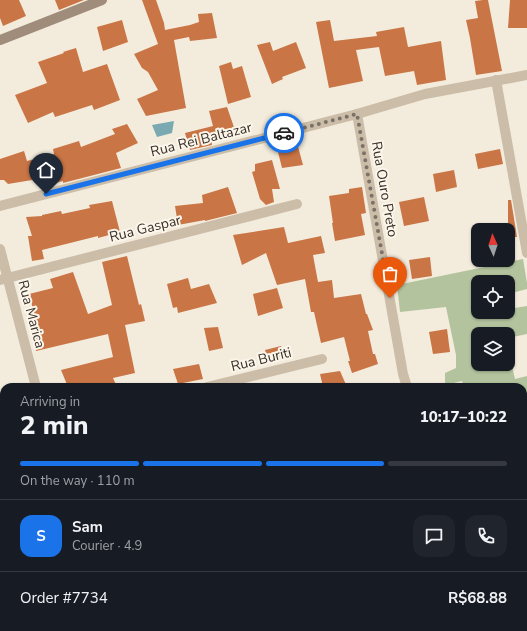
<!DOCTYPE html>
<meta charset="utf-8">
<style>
body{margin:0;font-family:"Nunito Sans",sans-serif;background:#20242c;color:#f1f3f6;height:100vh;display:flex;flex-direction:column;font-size:15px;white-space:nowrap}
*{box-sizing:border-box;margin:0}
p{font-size:13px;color:#9ea1a6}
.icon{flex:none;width:22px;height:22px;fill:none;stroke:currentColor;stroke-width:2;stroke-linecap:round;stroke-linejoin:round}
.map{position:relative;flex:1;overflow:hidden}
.drawer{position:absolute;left:0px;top:383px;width:527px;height:248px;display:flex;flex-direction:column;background:#171b24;border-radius:12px 12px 0 0;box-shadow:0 1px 3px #0004}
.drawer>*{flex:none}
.needle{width:26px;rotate:357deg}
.fabs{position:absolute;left:471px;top:223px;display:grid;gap:8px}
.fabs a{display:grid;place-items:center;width:44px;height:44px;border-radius:8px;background:#171b24;box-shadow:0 1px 3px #0004;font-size:20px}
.pin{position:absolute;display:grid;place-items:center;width:34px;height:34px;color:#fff;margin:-41px -17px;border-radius:50% 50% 50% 0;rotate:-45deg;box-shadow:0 0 4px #0007}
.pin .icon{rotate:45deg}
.courier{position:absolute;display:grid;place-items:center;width:40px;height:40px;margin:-20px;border:3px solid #1a73e8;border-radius:50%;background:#fff;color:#222;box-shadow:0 1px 5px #0007}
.summary em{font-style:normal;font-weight:800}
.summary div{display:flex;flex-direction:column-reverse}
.summary{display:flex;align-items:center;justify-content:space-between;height:68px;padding:0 20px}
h1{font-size:26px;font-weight:800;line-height:30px}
.bar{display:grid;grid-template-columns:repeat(4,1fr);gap:6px 4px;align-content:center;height:48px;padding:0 20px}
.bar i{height:5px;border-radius:3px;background:#363941}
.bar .active{background:#1a73e8}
.bar p{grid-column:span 4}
.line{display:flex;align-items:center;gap:10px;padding:0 20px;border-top:1px solid #363941}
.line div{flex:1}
.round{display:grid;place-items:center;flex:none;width:42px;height:42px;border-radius:12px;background:#20242c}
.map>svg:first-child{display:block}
.green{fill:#b2c39d}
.water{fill:#7ba9b2}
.building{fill:#ca7545}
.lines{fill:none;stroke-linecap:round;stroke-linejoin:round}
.street{stroke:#ccbda9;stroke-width:10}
.secondary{stroke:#a08c7a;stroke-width:10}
.done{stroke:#7a7268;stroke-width:4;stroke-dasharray:0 7.2}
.route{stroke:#1a73e8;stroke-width:5}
.labels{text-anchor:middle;stroke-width:4;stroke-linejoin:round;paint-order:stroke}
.street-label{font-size:14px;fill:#393029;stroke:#fbf5ea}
</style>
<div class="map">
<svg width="527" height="631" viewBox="0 0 527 631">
<rect width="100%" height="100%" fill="#f3ecdd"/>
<path class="green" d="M523 259 527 283V289L508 294V282H478V312H508V309L527 306V334L508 338V334H478V364H508V349L515 379 527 376V455L523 456V387H464L462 381 445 385V373L456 368V355L446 307 400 312 397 285Z"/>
<path class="water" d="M174 121 172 133 157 137 152 125Z"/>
<g class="building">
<path d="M0 0H19L26 16 3 26 0 18Z"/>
<path d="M55 0H84L59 10Z"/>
<path d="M142 0H156L164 23 165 30 190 25 199 22 198 14 212 13 217 38 190 41 189 37 174 40 186 108 146 116 137 99 158 90 148 72 142 68 134 54 158 44Z"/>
<path d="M483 0H488L502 71 476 75 470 38 466 20 478 18 475 1Z"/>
<path d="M510 0H527V28H508Z"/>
<path d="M122 20 128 42 103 51 97 27Z"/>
<path d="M330 20 334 41 377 36 376 32 404 27 408 47 441 41 446 80 417 85 414 71 385 76 379 47 356 50 363 81 329 88 316 22Z"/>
<path d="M270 42 273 51 296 42 306 68 282 77 283 79 272 84 257 45Z"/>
<path d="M76 48 83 72 107 64 120 100 94 110 92 105 55 117 53 112 28 123 15 95 47 83 38 62 64 53 63 52Z"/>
<path d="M231 62 233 69 242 66 251 97 228 104 219 66Z"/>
<path d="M227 107 236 133 211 138 212 145 190 150 185 133 213 126 209 111Z"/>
<path d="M127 124 138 143 116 153 121 168 63 183V181L40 187 38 179 8 184 4 180H0V159L24 151 27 161 54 154 53 149 79 141 81 147 115 134 112 129Z"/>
<path d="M297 143 303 165 282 168 277 148Z"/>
<path d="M500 149 503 164 478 169 475 154Z"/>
<path d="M272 160 280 189H272L274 202 266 205 260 199 252 172 255 171V164Z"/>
<path d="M454 170 457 187 436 192 433 174Z"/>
<path d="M228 187 237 213 205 221V220L178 225 175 206 203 203 202 195Z"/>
<path d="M362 187 366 213 361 214 365 235 335 241 332 223H333L329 196 349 193V189Z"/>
<path d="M424 197 429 221 404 226 399 202Z"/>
<path d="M508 200H511L517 237H508Z"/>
<path d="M112 201 120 232 98 238V236L42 250 44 259 32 261 28 236H32L26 217 42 216V215L61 211 62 214 90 208 89 205Z"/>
<path d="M284 227 288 243 321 236 325 253 313 255 318 282 332 280 334 298 361 294 366 314H367L373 330 368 331 373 354H375L378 364 352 373 348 361H350L344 337 321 343 314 312H311L305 279 277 285 266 253 242 265 233 235Z"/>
<path d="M127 256 139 305 141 304 145 321 125 325 135 373 113 378 117 387H68L61 370 113 357 108 334 36 351 30 329H34L28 310 33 309 29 294 53 288 50 279 73 272 88 314 112 305 102 262Z"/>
<path d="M430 257 432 276 412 279 409 260Z"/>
<path d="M188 278 191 289 209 284 217 303 178 313 177 307 173 308 167 284Z"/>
<path d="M277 288 283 308 258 316 253 294Z"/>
<path d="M218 327 223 348 209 351 204 328Z"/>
<path d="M447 329 450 352 433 354 429 332Z"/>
<path d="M281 346 285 358 268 361 265 350Z"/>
<path d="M199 364 203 379 178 384 173 369Z"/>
<path d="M340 371 347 387H323L320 374Z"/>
</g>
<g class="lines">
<g class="street">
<path d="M496 80 527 253"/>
<path d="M357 114 403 374 407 387"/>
<path d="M0 206 357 114 425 94 527 75"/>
<path d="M0 249 36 387"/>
<path d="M0 280 297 204"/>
<path d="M207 387 322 359"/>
<path d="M168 627 201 631"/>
<path d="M468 627 469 631"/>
<path d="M103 631V627"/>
</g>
<path class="secondary" d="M0 40 102 0"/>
</g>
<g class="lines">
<path class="done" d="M284 133 357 114 390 298"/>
<path class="route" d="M46 194 284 133"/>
</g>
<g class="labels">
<g class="street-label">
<text transform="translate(201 139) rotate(-14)" y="5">Rua Rei Baltazar</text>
<text transform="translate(385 189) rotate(80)" y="5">Rua Ouro Preto</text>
<text transform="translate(145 228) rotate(-14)" y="5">Rua Gaspar</text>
<text transform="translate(32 314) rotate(75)" y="5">Rua Marica</text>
<text transform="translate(261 359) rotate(-14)" y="5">Rua Buriti</text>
</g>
</g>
</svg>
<div class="fabs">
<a><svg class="needle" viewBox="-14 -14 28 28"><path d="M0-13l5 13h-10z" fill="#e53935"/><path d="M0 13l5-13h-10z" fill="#9ea1a6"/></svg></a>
<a><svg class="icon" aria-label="locate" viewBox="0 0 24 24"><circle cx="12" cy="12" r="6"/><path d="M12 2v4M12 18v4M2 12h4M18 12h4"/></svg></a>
<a><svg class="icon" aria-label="layers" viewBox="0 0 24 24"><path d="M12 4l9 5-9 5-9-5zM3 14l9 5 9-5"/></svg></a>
</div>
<div class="pin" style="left:390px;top:298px;background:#ea580c"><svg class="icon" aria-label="bag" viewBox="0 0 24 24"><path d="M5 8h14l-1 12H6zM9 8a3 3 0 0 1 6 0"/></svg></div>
<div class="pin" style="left:46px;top:194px;background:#1f2937"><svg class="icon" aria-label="home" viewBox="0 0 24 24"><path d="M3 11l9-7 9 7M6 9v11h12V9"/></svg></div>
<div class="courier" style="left:284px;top:133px"><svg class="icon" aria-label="car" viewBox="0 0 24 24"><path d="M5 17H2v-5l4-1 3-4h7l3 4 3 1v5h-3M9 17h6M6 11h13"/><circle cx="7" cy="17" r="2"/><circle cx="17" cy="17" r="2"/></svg></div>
<section class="drawer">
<div class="summary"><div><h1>2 min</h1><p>Arriving in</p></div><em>10:17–10:22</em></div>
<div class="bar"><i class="active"></i><i class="active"></i><i class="active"></i><i></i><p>On the way · 110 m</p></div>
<div class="line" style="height:72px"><b class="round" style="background:#1a73e8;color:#fff">S</b><div><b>Sam</b><p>Courier · 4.9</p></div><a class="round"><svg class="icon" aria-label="chat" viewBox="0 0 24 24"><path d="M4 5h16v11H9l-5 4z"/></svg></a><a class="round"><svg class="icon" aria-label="phone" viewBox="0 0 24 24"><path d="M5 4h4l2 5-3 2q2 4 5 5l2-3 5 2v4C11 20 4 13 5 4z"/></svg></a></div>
<div class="line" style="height:52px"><div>Order #7734</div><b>R$68.88</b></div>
</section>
</div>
